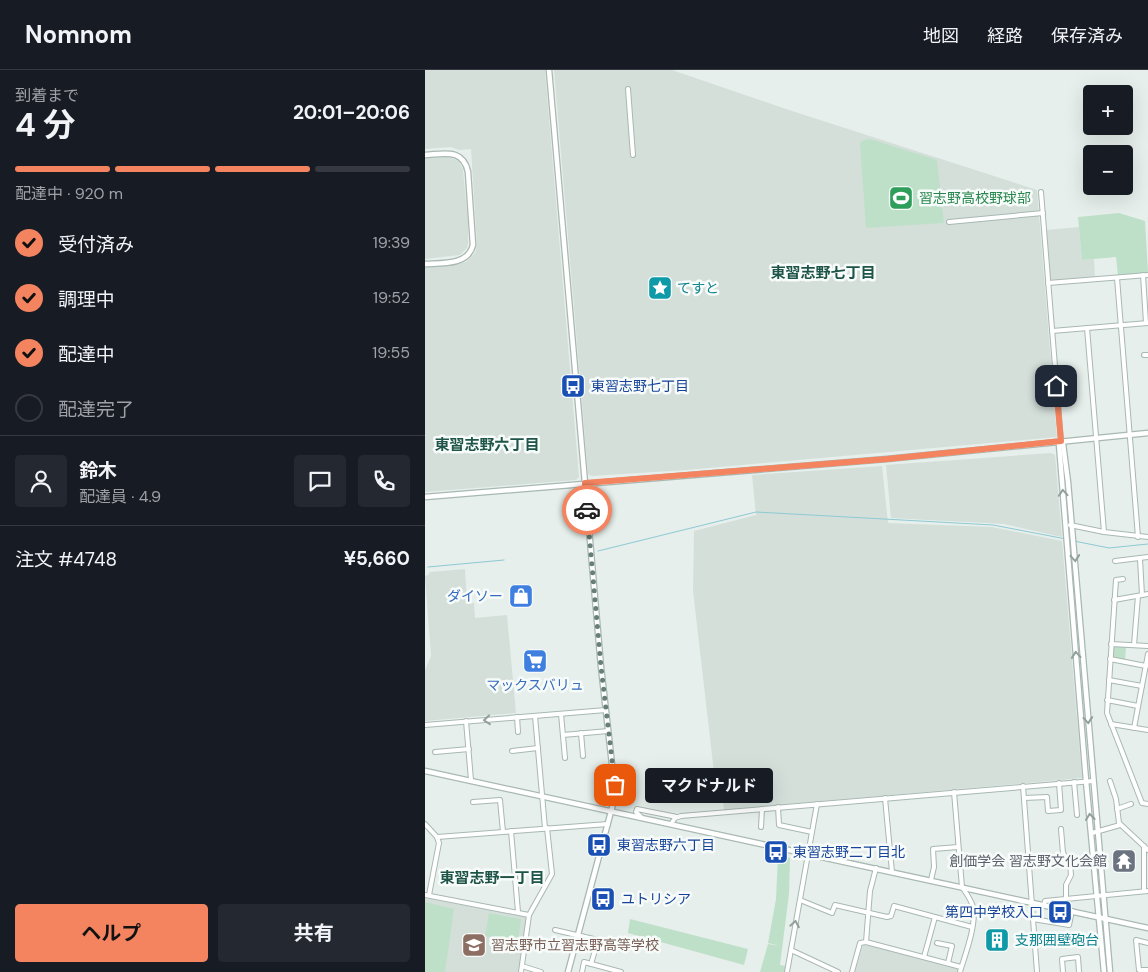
<!DOCTYPE html>
<html lang="ja">
<meta charset="utf-8">
<style>
body{margin:0;font-family:"DM Sans","Noto Sans JP",sans-serif;background:#242831;color:#f1f3f6;height:100vh;display:flex;flex-direction:column;font-size:19px;white-space:nowrap}
*{box-sizing:border-box;margin:0}
p{font-size:16px;color:#9ea1a6}
.icon{flex:none;width:28px;height:28px;fill:none;stroke:currentColor;stroke-width:2;stroke-linecap:round;stroke-linejoin:round}
.map{position:relative;flex:1;overflow:hidden}
.sheet{display:flex;flex-direction:column;background:#171b24;width:425px}
.sheet>*{flex:none}
.fabs{position:absolute;left:658px;top:15px;display:grid;gap:10px}
.fabs a{display:grid;place-items:center;width:50px;height:50px;border-radius:5px;background:#171b24;box-shadow:0 5px 20px #0002;font-size:25px}
.pin{position:absolute;display:grid;place-items:center;width:42px;height:42px;color:#fff;margin:-21px;border-radius:10px;box-shadow:0 2px 8px #0006}
.courier{position:absolute;display:grid;place-items:center;width:50px;height:50px;margin:-25px;border:4px solid #f4845f;border-radius:50%;background:#fff;color:#222;box-shadow:0 1px 6px #0007}
.bubble{position:absolute;height:35px;border-radius:5px;background:#171b24;box-shadow:0 5px 20px #0002;font-size:16px;font-weight:700;line-height:35px;text-align:center}
.overview em{font-style:normal;font-weight:700}
.overview div{display:flex;flex-direction:column-reverse}
.overview{display:flex;align-items:center;justify-content:space-between;height:85px;padding:0 15px}
h1{font-size:32px;font-weight:700;line-height:38px}
.bar{display:grid;grid-template-columns:repeat(4,1fr);gap:8px 5px;align-content:center;height:60px;padding:0 15px}
.bar i{height:6px;border-radius:4px;background:#363941}
.bar .active{background:#f4845f}
.bar p{grid-column:span 4}
.line{display:flex;align-items:center;gap:12px;padding:0 15px;border-top:1px solid #363941}
.line div{flex:1}
.round{display:grid;place-items:center;flex:none;width:52px;height:52px;border-radius:5px;background:#242831}
ol{padding:0 15px;list-style:none}
li{display:flex;align-items:center;gap:15px;height:55px}
li p{margin-inline-start:auto}
li .icon{padding:5px;border-radius:50%;background:#f4845f;color:#111;stroke-width:4}
li:last-child{color:#9ea1a6}
li i{width:28px;height:28px;border:2px solid #363941;border-radius:50%}
.cta{display:flex;gap:10px;margin-top:auto;padding:10px 15px}
.cta a{flex:1;height:58px;border-radius:5px;background:#f4845f;color:#111;font-size:20px;font-weight:700;line-height:58px;text-align:center}
.cta a+a{background:#242831;color:#f1f3f6}
header{display:flex;align-items:center;gap:30px;box-sizing:border-box;height:70px;padding:0 25px;background:#171b24;border-bottom:1px solid #363941}
header strong{font-size:24px}
nav{display:flex;gap:28px;margin-inline-start:auto;font-size:18px}
main{display:flex;flex:1;min-height:0}
.map>svg:first-child{display:block}
.built{fill:#d4dfda}
.green{fill:#bfe0c8}
.lines{fill:none;stroke-linecap:round;stroke-linejoin:round}
.stream{stroke:#8ec9d4;stroke-width:1}
.minor-casing{stroke:#a8b8b2;stroke-width:6}
.tertiary-casing{stroke:#a8b8b2;stroke-width:7}
.minor{stroke:#fff;stroke-width:4}
.tertiary{stroke:#fff;stroke-width:4.5}
.oneway{stroke:#92a09c}
.done{stroke:#687f78;stroke-width:5;stroke-dasharray:0 9}
.route{stroke:#f4845f;stroke-width:6}
.labels{text-anchor:middle;stroke-width:5;stroke-linejoin:round;paint-order:stroke}
.leisure-label{font-size:14px;fill:#27864d;stroke:#f7fbf9;text-anchor:start}
.culture-label{font-size:14px;fill:#0d838f;stroke:#f7fbf9;text-anchor:start}
.transit-label{font-size:14px;fill:#164399;stroke:#f7fbf9;text-anchor:start}
.shop-label{font-size:14px;fill:#366cbe;stroke:#f7fbf9;text-anchor:end}
.worship-label{font-size:14px;fill:#5b616d;stroke:#f7fbf9;text-anchor:end}
.education-label{font-size:14px;fill:#785e54;stroke:#f7fbf9;text-anchor:start}
.neighbourhood-label{font-size:15px;font-weight:bold;fill:#1f5548;stroke:#f7fbf9}
</style>
<header>
<strong>Nomnom</strong>
<nav><a>地図</a><a>経路</a><a>保存済み</a></nav>
</header>
<main>
<section class="sheet">
<div class="overview"><div><h1>4 分</h1><p>到着まで</p></div><em>20:01–20:06</em></div>
<div class="bar"><i class="active"></i><i class="active"></i><i class="active"></i><i></i><p>配達中 · 920 m</p></div>
<ol>
<li><svg class="icon" aria-label="check" viewBox="0 0 24 24"><path d="M5 12l5 5 9-10"/></svg>受付済み<p>19:39</p></li>
<li><svg class="icon" aria-label="check" viewBox="0 0 24 24"><path d="M5 12l5 5 9-10"/></svg>調理中<p>19:52</p></li>
<li><svg class="icon" aria-label="check" viewBox="0 0 24 24"><path d="M5 12l5 5 9-10"/></svg>配達中<p>19:55</p></li>
<li><i></i>配達完了</li>
</ol>
<div class="line" style="height:90px"><a class="round"><svg class="icon" aria-label="person" viewBox="0 0 24 24"><circle cx="12" cy="8" r="4"/><path d="M4 21q1-7 8-7t8 7"/></svg></a><div><b>鈴木</b><p>配達員 · 4.9</p></div><a class="round"><svg class="icon" aria-label="chat" viewBox="0 0 24 24"><path d="M4 5h16v11H9l-5 4z"/></svg></a><a class="round"><svg class="icon" aria-label="phone" viewBox="0 0 24 24"><path d="M5 4h4l2 5-3 2q2 4 5 5l2-3 5 2v4C11 20 4 13 5 4z"/></svg></a></div>
<div class="line" style="height:65px"><div>注文 #4748</div><b>¥5,660</b></div>
<div class="cta"><a>ヘルプ</a><a>共有</a></div>
</section>
<div class="map">
<svg width="723" height="902" viewBox="0 0 723 902">
<rect width="100%" height="100%" fill="#e6efeb"/>
<g class="built">
<path d="M0 0H120L154 407 151 410 0 422V197L41 192 50 183 52 174 46 79 34 80 26 77 0 79Z"/>
<path d="M129 0H247L364 40 612 120 632 367 261 400 166 406 163 404Z"/>
<path d="M24 87 34 91 38 100 43 152V174L42 178 35 185 0 189V88Z"/>
<path d="M654 157 657 190 669 189 670 208 626 212 621 160Z"/>
<path d="M626 383 630 385 637 467 579 454 466 448 461 395Z"/>
<path d="M457 396 463 453 567 457 637 471 657 708 299 740 296 711H290L268 521 269 461 331 445 327 405Z"/>
<path d="M40 499 42 533H49L50 548 82 545 91 643 0 651V600L6 586 0 506 3 505 5 502Z"/>
<path d="M0 828 101 847 94 902H0Z"/>
<path d="M438 875H441L533 898 532 902H430Z"/>
</g>
<g class="green">
<path d="M445 69 512 90 519 153 441 158 435 73 439 70Z"/>
<path d="M694 143 720 151 723 203 693 206 691 187 657 190 653 147Z"/>
<path d="M688 576H701L700 591 688 587Z"/>
<path d="M353 785 365 788 364 824 355 895 361 896 360 902H335L343 874 355 876 343 873 351 829Z"/>
<path d="M0 832 29 839 20 902H0Z"/>
<path d="M64 843 96 849 93 872 60 866Z"/>
<path d="M205 849 323 879 319 895 203 863Z"/>
</g>
<g class="lines">
<g class="stream">
<path d="M649 471 684 478 723 474"/>
<path d="M173 481 331 442 568 455 641 469"/>
<path d="M3 497 79 490"/>
</g>
<defs>
<g id="minor">
<path d="M203 19 208 85"/>
<path d="M616 122 636 371"/>
<path d="M524 152 618 143"/>
<path d="M718 205 721 253"/>
<path d="M692 208 713 467"/>
<path d="M623 213 723 205"/>
<path d="M662 258 679 462"/>
<path d="M627 261 723 253"/>
<path d="M719 285H723"/>
<path d="M645 455 679 462 723 467"/>
<path d="M715 489 717 525"/>
<path d="M690 491 723 487"/>
<path d="M698 509 691 510 682 643 717 733 723 734"/>
<path d="M689 530 723 524"/>
<path d="M686 574 723 576"/>
<path d="M709 575 713 526"/>
<path d="M685 589 721 596"/>
<path d="M684 610 717 616"/>
<path d="M682 630 713 636"/>
<path d="M136 644 140 688"/>
<path d="M110 646 120 758"/>
<path d="M92 647 93 662"/>
<path d="M41 651 46 710"/>
<path d="M686 654 723 660"/>
<path d="M0 655 181 640"/>
<path d="M709 658 723 584"/>
<path d="M156 663 158 686"/>
<path d="M138 665 183 661"/>
<path d="M87 681 113 678"/>
<path d="M10 682 44 679"/>
<path d="M685 711 691 729 694 753 723 780"/>
<path d="M649 712 652 745"/>
<path d="M598 716 612 902"/>
<path d="M529 722 537 817C541 823 546 829 548 837 552 854 540 885 535 902"/>
<path d="M460 728 467 802"/>
<path d="M599 728 622 727 623 741 636 740 634 713"/>
<path d="M48 732 75 730 78 762"/>
<path d="M353 737 354 755 387 762"/>
<path d="M692 739 706 734"/>
<path d="M216 747 211 742 212 739 252 747"/>
<path d="M0 754 12 767 14 773 4 825"/>
<path d="M246 754 250 748 256 746 668 711"/>
<path d="M336 757 337 739"/>
<path d="M636 759 638 783 645 793 646 805 641 815V828"/>
<path d="M86 761 93 842"/>
<path d="M667 763 695 755"/>
<path d="M12 767 183 754"/>
<path d="M719 776V821"/>
<path d="M506 810 509 797 508 779 533 777"/>
<path d="M0 825 104 845"/>
<path d="M375 830 407 843 410 835 462 847 466 846 469 836 547 857"/>
<path d="M619 835 620 831 723 821"/>
<path d="M608 849 644 855 647 841"/>
<path d="M130 860 173 870 166 894"/>
<path d="M441 872 445 821 451 798"/>
<path d="M512 873 527 876 523 893"/>
<path d="M723 873 711 870 714 900H723"/>
<path d="M366 880 413 902"/>
<path d="M499 887 510 847"/>
<path d="M97 896 116 902"/>
<path d="M96 902 104 845 127 804 122 758"/>
<path d="M157 902 159 892 196 902"/>
<path d="M362 902 392 734"/>
<path d="M427 902 435 873 441 872 536 897"/>
<path d="M638 902 637 889 653 887 654 902"/>
</g>
<g id="tertiary">
<path d="M124 0 176 597 190 721 188 734 143 902"/>
<path d="M0 85C19 84 38 78 43 102L48 175C43 196 16 193 0 194"/>
<path d="M636 371 638 374 643 412 685 902"/>
<path d="M636 371 634 374 661 711 679 902"/>
<path d="M0 427 462 389 723 363"/>
<path d="M0 701 723 858"/>
</g>
</defs>
<use href="#minor" class="minor-casing"/>
<use href="#tertiary" class="tertiary-casing"/>
<use href="#minor" class="minor"/>
<use href="#tertiary" class="tertiary"/>
</g>
<defs><path id="oneway-chevron" d="M-2-3.5L2.5 0L-2 3.5" fill="none" stroke-width="1.6" stroke-linecap="round" stroke-linejoin="round" transform="scale(1.25)"/></defs>
<g class="oneway">
<use href="#oneway-chevron" transform="translate(638 423) rotate(-94)"/>
<use href="#oneway-chevron" transform="translate(650 488) rotate(85)"/>
<use href="#oneway-chevron" transform="translate(651 585) rotate(-95)"/>
<use href="#oneway-chevron" transform="translate(62 650) rotate(175)"/>
<use href="#oneway-chevron" transform="translate(663 650) rotate(85)"/>
<use href="#oneway-chevron" transform="translate(665 747) rotate(-96)"/>
<use href="#oneway-chevron" transform="translate(370 854) rotate(-80)"/>
</g>
<g class="lines">
<path class="done" d="M162 440 176 597 190 715"/>
<path class="route" d="M162 440 160 413 462 389 636 371 631 316"/>
</g>
<defs>
<symbol id="stadium-square" viewBox="-11 -11 22 22"><rect x="-9" y="-9" width="18" height="18" rx="4" fill="#2e9e5b" stroke="#f7fbf9"/><path d="M0-5a6.5 5 0 1 0 0 10a6.5 5 0 1 0 0-10ZM-3.5-1.8h7v3.6h-7Z" fill="#fff"/></symbol>
<symbol id="sight-square" viewBox="-11 -11 22 22"><rect x="-9" y="-9" width="18" height="18" rx="4" fill="#0f9aa8" stroke="#f7fbf9"/><path d="M0-6L1.8-2.2L6-1.7L2.9 1.2L3.7 5.4L0 3.3L-3.7 5.4L-2.9 1.2L-6-1.7L-1.8-2.2Z" fill="#fff"/></symbol>
<symbol id="bus-square" viewBox="-11 -11 22 22"><rect x="-9" y="-9" width="18" height="18" rx="4" fill="#1a4fb4" stroke="#f7fbf9"/><path d="M-5-6H5V4H4V6H2V4H-2V6H-4V4H-5ZM-3.5-4V0h7V-4ZM-3.5 1.2v1.5H-2V1.2ZM2 1.2v1.5H3.5V1.2Z" fill="#fff"/></symbol>
<symbol id="shop-square" viewBox="-11 -11 22 22"><rect x="-9" y="-9" width="18" height="18" rx="4" fill="#3f7fe0" stroke="#f7fbf9"/><path d="M-5-2.5h2.3a2.7 3.5 0 0 1 5.4 0H5L5.5 6h-11ZM-1.5-2.5h3a1.5 2.3 0 0 0-3 0Z" fill="#fff"/></symbol>
<symbol id="supermarket-square" viewBox="-11 -11 22 22"><rect x="-9" y="-9" width="18" height="18" rx="4" fill="#3f7fe0" stroke="#f7fbf9"/><path d="M-6-5.5h2.5l.6 2H6L4.5 2H-2.5L-4.4-4H-6ZM-1.5 3.2a1.3 1.3 0 1 0 .1 0ZM3 3.2a1.3 1.3 0 1 0 .1 0Z" fill="#fff"/></symbol>
<symbol id="temple-square" viewBox="-11 -11 22 22"><rect x="-9" y="-9" width="18" height="18" rx="4" fill="#6b7280" stroke="#f7fbf9"/><path d="M0-6L5-2H3V0L6.5 2.5H4V6H1.5V3h-3V6H-4V2.5H-6.5L-3 0V-2H-5Z" fill="#fff"/></symbol>
<symbol id="building-square" viewBox="-11 -11 22 22"><rect x="-9" y="-9" width="18" height="18" rx="4" fill="#0f9aa8" stroke="#f7fbf9"/><path d="M-4-6H4V6H1V3H-1V6H-4ZM-2.5-4.3h1.7v1.8h-1.7ZM.8-4.3h1.7v1.8H.8ZM-2.5-1h1.7V.8h-1.7ZM.8-1h1.7V.8H.8Z" fill="#fff"/></symbol>
<symbol id="school-square" viewBox="-11 -11 22 22"><rect x="-9" y="-9" width="18" height="18" rx="4" fill="#8d6e63" stroke="#f7fbf9"/><path d="M0-5L7-2L0 1L-7-2ZM-4 1L0 2.5L4 1V4Q0 6-4 4Z" fill="#fff"/></symbol>
</defs>
<g fill-rule="evenodd">
<use href="#stadium-square" x="462" y="114" width="28" height="28"/>
<use href="#sight-square" x="221" y="204" width="28" height="28"/>
<use href="#bus-square" x="134" y="302" width="28" height="28"/>
<use href="#shop-square" x="82" y="512" width="28" height="28"/>
<use href="#supermarket-square" x="96" y="577" width="28" height="28"/>
<use href="#bus-square" x="160" y="761" width="28" height="28"/>
<use href="#bus-square" x="337" y="768" width="28" height="28"/>
<use href="#temple-square" x="685" y="777" width="28" height="28"/>
<use href="#bus-square" x="164" y="815" width="28" height="28"/>
<use href="#bus-square" x="621" y="828" width="28" height="28"/>
<use href="#building-square" x="558" y="856" width="28" height="28"/>
<use href="#school-square" x="35" y="861" width="28" height="28"/>
</g>
<g class="labels">
<g class="leisure-label">
<text x="494" y="133">習志野高校野球部</text>
</g>
<g class="culture-label">
<text x="252" y="223">てすと</text>
<text x="590" y="875">支那囲壁砲台</text>
</g>
<g class="transit-label">
<text x="166" y="321">東習志野七丁目</text>
<text x="192" y="780">東習志野六丁目</text>
<text x="368" y="787">東習志野二丁目北</text>
<text x="196" y="834">ユトリシア</text>
<text x="618" y="847" text-anchor="end">第四中学校入口</text>
</g>
<g class="shop-label">
<text x="78" y="531">ダイソー</text>
<text x="110" y="620" text-anchor="middle">マックスバリュ</text>
</g>
<g class="worship-label">
<text x="682" y="796">創価学会 習志野文化会館</text>
</g>
<g class="education-label">
<text x="66" y="880">習志野市立習志野高等学校</text>
</g>
<g class="neighbourhood-label">
<text x="398" y="208">東習志野七丁目</text>
<text x="62" y="380">東習志野六丁目</text>
<text x="67" y="813">東習志野一丁目</text>
</g>
</g>
</svg>
<div class="fabs">
<a>+</a>
<a>−</a>
</div>
<div class="pin" style="left:190px;top:715px;background:#ea580c"><svg class="icon" aria-label="bag" viewBox="0 0 24 24"><path d="M5 8h14l-1 12H6zM9 8a3 3 0 0 1 6 0"/></svg></div>
<div class="pin" style="left:631px;top:316px;background:#1f2937"><svg class="icon" aria-label="home" viewBox="0 0 24 24"><path d="M3 11l9-7 9 7M6 9v11h12V9"/></svg></div>
<div class="courier" style="left:162px;top:440px"><svg class="icon" aria-label="car" viewBox="0 0 24 24"><path d="M5 17H2v-5l4-1 3-4h7l3 4 3 1v5h-3M9 17h6M6 11h13"/><circle cx="7" cy="17" r="2"/><circle cx="17" cy="17" r="2"/></svg></div>
<div class="bubble" style="left:220px;top:698px;width:128px">マクドナルド</div>
</div>
</main>
